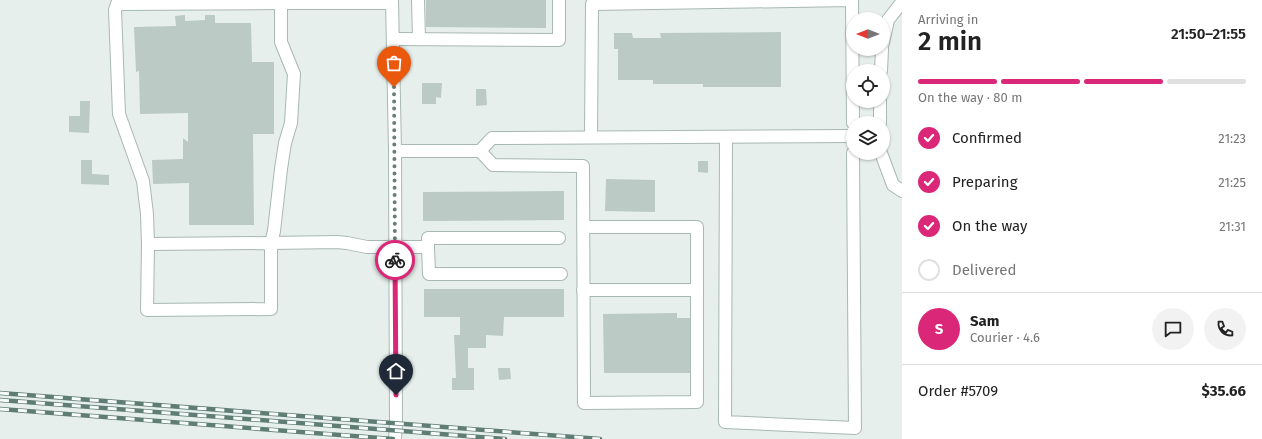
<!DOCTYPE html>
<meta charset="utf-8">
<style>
body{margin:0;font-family:"Fira Sans",sans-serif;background:#f2f2f2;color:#222;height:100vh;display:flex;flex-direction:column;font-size:15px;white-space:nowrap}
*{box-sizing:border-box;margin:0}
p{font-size:13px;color:#767676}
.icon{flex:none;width:22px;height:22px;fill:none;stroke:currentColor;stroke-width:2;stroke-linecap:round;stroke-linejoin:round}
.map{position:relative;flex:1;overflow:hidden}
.side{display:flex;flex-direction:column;background:#fff;width:360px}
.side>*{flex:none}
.needle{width:26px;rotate:270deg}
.buttons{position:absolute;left:846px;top:12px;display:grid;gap:8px}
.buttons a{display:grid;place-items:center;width:44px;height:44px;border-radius:50%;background:#fff;box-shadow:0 1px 3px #0004;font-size:20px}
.pin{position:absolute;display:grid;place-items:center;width:34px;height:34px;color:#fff;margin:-41px -17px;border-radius:50% 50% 50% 0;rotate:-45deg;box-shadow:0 0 4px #0007}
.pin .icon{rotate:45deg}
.courier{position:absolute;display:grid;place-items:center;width:40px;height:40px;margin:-20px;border:3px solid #db2777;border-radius:50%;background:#fff;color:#222;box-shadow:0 1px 5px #0007}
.overview em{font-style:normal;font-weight:600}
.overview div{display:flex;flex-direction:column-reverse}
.overview{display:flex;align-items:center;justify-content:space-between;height:68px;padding:0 16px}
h1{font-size:26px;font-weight:600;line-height:30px}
.bar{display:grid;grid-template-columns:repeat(4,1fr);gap:6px 4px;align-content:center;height:48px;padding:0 16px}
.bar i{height:5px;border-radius:3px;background:#e0e0e0}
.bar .active{background:#db2777}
.bar p{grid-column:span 4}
.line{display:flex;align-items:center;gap:10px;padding:0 16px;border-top:1px solid #e0e0e0}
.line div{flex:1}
.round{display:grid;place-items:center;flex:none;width:42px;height:42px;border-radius:21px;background:#f2f2f2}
ol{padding:0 16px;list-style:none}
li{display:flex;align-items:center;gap:12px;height:44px}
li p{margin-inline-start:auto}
li .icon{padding:4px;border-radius:50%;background:#db2777;color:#fff;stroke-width:4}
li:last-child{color:#767676}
li i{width:22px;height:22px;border:2px solid #e0e0e0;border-radius:50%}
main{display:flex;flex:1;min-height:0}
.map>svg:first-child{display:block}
.building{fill:#bbcac4}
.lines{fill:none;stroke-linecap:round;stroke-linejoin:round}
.minor-casing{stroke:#a8b8b2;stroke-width:14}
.minor{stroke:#fff;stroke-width:12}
.rail-casing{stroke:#5f7d75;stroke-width:4.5}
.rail{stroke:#f7fbf9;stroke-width:3;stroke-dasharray:9;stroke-linecap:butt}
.done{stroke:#687f78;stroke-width:4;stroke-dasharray:0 7.2}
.route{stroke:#db2777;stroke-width:5}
</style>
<main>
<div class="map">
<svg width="902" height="439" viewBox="0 0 902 439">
<rect width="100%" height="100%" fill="#e6efeb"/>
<g class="building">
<path d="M426 0H546V28L426 27Z"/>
<path d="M185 15V21L205 20V15H215V23H251L252 62H274V134H253L254 225H189V183L153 184 152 160 183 159V138L188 142V113L140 114 139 71 136 72 134 27 176 26 175 16Z"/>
<path d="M781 32V87H703V84H653V80H618V49H614V33H632L633 38H661L660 33Z"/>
<path d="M422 83H442L441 98 436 97V104H422Z"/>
<path d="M476 89H486L487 105 476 106Z"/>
<path d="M80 101H90L89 133 69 132V116H80Z"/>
<path d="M81 160H92V174L109 175V185L81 184Z"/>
<path d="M698 161H708V173L698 172Z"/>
<path d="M606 179 655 180V212L605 211Z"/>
<path d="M564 191V220L423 221V192Z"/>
<path d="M424 289H564V317H504L503 336 486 335V348H468V368H474V390H452V378H456L454 335H460V317H424Z"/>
<path d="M677 313V318H690V373H604L603 314Z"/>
<path d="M498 368H510L511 379 499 380Z"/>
</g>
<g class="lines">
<defs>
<g id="minor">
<path d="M392 0 395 151 396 424 395 439"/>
<path d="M418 0 419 39"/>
<path d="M392 3H281V42L294 74 291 123 285 143 281 169 274 231 271 243 337 242 347 243 367 247H428V238H559"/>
<path d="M393 39 559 40V0"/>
<path d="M883 43 888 20 902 2"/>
<path d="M881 71 882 49"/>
<path d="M880 123V101"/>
<path d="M591 137 592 4 852 0 853 123"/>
<path d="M726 137 725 422 855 428 853 153"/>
<path d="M395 151H480L492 138 853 136"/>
<path d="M480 151 493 165 583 166 584 403 697 402V227H583"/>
<path d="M881 153 893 185 902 191"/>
<path d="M148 244 147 310 271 309V243L148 244 147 214 143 181 119 114 115 10 117 4 281 3"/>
<path d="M428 247 429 274H561"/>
<path d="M583 290H697"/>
</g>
</defs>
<use href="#minor" class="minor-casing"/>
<use href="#minor" class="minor"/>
<defs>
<g id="rail">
<path d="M0 393 600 439"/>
<path d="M0 400 505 439"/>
<path d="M0 409 393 439"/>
</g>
</defs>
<use href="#rail" class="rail-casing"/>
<use href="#rail" class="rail"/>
</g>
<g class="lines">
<path class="done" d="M394 87 395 260"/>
<path class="route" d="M395 260 396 395"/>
</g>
</svg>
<div class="buttons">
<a><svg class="needle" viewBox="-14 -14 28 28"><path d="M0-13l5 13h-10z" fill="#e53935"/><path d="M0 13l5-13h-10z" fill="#767676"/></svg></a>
<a><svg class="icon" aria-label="locate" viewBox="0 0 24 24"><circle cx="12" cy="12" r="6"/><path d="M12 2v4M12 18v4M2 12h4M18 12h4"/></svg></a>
<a><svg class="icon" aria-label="layers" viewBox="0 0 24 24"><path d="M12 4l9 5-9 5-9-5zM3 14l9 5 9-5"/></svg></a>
</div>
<div class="pin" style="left:394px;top:87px;background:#ea580c"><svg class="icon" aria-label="bag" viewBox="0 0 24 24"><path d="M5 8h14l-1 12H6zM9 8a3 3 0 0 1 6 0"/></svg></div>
<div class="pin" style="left:396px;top:395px;background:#1f2937"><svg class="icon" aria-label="home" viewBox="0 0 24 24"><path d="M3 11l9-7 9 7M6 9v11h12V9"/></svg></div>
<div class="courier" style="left:395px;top:260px"><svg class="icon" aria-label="bike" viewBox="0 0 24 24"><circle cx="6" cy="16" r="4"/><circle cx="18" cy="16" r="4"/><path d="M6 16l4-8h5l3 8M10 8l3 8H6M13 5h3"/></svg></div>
</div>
<section class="side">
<div class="overview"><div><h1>2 min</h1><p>Arriving in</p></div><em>21:50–21:55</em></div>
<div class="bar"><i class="active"></i><i class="active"></i><i class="active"></i><i></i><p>On the way · 80 m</p></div>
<ol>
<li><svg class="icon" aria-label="check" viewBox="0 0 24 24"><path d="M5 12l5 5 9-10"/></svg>Confirmed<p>21:23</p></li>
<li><svg class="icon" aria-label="check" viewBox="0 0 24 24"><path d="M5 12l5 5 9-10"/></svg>Preparing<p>21:25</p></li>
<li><svg class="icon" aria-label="check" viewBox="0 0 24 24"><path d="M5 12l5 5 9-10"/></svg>On the way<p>21:31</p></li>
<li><i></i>Delivered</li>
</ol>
<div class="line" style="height:72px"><b class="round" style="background:#db2777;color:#fff">S</b><div><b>Sam</b><p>Courier · 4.6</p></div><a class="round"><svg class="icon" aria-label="chat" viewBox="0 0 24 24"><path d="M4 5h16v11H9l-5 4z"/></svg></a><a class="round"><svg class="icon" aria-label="phone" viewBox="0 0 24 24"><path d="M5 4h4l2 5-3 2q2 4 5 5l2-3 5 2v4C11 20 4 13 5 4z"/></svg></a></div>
<div class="line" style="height:52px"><div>Order #5709</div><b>$35.66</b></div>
</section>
</main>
